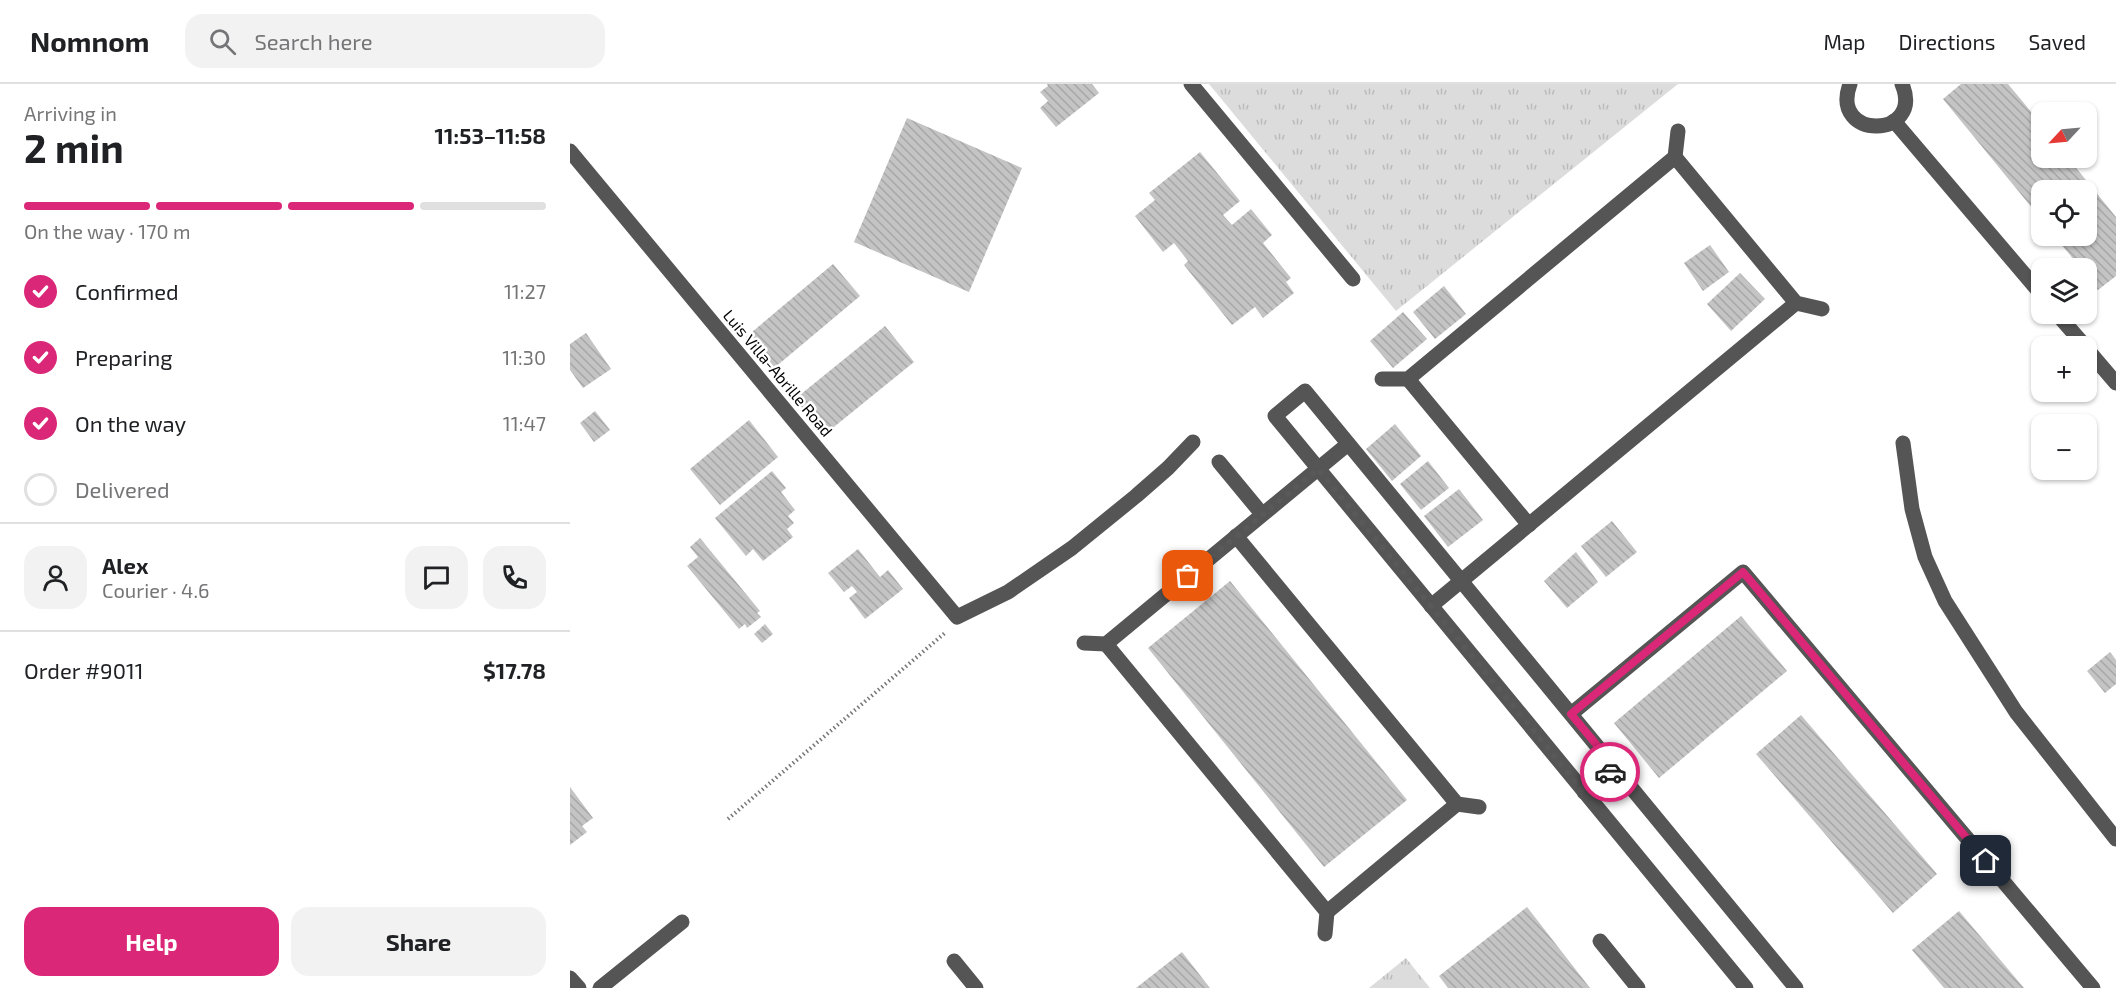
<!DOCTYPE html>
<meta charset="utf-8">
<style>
body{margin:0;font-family:"Exo 2",sans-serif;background:#f2f2f2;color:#202124;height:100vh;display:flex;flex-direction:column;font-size:22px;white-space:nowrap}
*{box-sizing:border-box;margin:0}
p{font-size:20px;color:#757577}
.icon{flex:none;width:33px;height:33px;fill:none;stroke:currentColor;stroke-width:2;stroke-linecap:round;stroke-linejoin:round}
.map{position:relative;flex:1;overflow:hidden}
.details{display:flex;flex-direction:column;background:#fff;width:570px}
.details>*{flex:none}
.needle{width:39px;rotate:244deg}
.tools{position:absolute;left:1461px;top:18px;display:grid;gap:12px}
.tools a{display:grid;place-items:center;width:66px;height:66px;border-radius:12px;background:#fff;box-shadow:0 2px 4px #0004;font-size:30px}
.pin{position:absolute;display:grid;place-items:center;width:51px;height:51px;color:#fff;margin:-26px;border-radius:12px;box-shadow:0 3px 9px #0006}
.courier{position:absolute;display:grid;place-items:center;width:60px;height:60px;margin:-30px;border:4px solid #db2777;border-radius:50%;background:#fff;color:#222;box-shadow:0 2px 8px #0007}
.headline em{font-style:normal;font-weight:700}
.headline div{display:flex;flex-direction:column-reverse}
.headline{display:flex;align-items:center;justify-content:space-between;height:102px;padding:0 24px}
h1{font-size:39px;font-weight:700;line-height:45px}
.bar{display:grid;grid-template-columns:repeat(4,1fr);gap:9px 6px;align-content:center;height:72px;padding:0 24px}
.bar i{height:8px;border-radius:4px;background:#e0e0e0}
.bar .selected{background:#db2777}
.bar p{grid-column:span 4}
.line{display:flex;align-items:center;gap:15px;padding:0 24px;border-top:2px solid #e0e0e0}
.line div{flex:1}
.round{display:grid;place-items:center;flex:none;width:63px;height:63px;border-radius:18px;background:#f2f2f2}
ol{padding:0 24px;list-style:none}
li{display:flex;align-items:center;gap:18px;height:66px}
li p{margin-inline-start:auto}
li .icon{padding:6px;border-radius:50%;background:#db2777;color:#fff;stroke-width:4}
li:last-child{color:#757577}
li i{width:33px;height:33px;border:3px solid #e0e0e0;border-radius:50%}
.primary-button{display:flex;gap:12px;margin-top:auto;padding:12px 24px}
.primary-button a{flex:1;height:69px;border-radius:18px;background:#db2777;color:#fff;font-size:24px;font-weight:700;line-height:69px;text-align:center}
.primary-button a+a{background:#f2f2f2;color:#202124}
header{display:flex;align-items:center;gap:36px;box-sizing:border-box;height:84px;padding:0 30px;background:#fff;border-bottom:2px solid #e0e0e0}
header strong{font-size:28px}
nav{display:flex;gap:33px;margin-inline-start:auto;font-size:21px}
.search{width:420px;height:54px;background:#f2f2f2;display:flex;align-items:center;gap:15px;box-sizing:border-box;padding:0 21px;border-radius:18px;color:#757577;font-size:22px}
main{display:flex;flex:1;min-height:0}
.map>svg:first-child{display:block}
.grass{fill:url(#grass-tufts)}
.building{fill:url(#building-back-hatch)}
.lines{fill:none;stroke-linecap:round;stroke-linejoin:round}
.path{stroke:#777;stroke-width:4;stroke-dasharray:1.5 3;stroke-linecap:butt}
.minor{stroke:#555;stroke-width:15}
.done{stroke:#595959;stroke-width:6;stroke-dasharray:0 10.8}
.route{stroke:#db2777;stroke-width:8}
.labels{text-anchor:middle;stroke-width:5;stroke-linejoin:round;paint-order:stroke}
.street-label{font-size:16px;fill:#000;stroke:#fff}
</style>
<header>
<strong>Nomnom</strong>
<div class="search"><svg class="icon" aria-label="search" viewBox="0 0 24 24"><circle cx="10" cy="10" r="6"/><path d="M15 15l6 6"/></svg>Search here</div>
<nav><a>Map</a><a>Directions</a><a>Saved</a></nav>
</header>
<main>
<section class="details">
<div class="headline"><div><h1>2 min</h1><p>Arriving in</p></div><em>11:53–11:58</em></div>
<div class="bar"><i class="selected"></i><i class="selected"></i><i class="selected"></i><i></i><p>On the way · 170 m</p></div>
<ol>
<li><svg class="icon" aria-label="check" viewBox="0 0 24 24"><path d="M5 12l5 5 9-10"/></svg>Confirmed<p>11:27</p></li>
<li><svg class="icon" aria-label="check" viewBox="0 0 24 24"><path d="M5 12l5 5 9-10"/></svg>Preparing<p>11:30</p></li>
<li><svg class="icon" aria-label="check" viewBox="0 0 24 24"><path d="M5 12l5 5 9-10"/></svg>On the way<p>11:47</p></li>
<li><i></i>Delivered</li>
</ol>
<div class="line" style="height:108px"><a class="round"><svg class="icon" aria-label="person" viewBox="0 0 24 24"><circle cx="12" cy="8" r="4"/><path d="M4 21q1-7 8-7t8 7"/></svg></a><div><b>Alex</b><p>Courier · 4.6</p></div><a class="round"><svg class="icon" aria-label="chat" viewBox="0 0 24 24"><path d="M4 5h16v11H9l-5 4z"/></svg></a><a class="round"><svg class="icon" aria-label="phone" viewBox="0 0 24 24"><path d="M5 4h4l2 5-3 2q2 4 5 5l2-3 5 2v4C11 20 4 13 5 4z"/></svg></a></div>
<div class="line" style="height:78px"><div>Order #9011</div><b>$17.78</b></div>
<div class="primary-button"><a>Help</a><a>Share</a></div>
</section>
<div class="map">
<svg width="1546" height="904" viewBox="0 0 1546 904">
<defs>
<pattern id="grass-tufts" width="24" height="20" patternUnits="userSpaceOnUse" patternTransform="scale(1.5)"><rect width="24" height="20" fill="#dcdcdc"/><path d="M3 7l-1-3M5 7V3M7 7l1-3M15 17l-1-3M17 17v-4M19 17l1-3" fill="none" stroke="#bbb"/></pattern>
<pattern id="building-back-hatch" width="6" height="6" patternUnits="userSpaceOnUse" patternTransform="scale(1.5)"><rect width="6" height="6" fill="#c4c4c4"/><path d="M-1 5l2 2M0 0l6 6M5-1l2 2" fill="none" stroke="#a7a7a7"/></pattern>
</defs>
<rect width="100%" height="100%" fill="#fff"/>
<g class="grass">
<path d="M639 0H1108L826 227Z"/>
<path d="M836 874 860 904H799Z"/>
</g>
<g class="building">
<path d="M477 0H522L529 9 486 43 470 24 478 17 470 8 478 2Z"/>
<path d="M1391 0H1438L1472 41V74H1498L1546 133V192L1528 206 1516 192V184H1511L1484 152H1516V106H1472V136L1373 15Z"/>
<path d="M337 34 452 84 399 208 284 158Z"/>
<path d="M630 68 670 117 653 131 662 141 681 125 702 151 693 159 721 194 716 198 724 209 693 234 685 223 662 241 614 181 618 177 604 159 593 168 565 132 585 116 579 109Z"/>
<path d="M1140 161 1159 188 1133 207 1114 179Z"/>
<path d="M263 180 290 212 203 285 176 253Z"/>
<path d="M1170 189 1195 215 1161 247 1137 220Z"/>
<path d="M874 202 896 230 865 255 843 228Z"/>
<path d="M833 228 857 255 823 284 800 257Z"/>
<path d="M315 242 344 278 254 351 225 315Z"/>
<path d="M16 249 41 285 13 304 0 286V260Z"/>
<path d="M25 327 40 346 24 358 10 339Z"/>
<path d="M179 336 208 373 150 421 120 385Z"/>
<path d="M825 340 851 372 822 397 796 365Z"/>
<path d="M858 377 879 404 851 426 830 400Z"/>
<path d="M202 387 216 404 211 408 225 426 218 432 224 439 217 445 223 453 193 477 183 465 176 472 145 434Z"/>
<path d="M889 405 913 436 878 463 854 432Z"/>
<path d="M1042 437 1067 468 1036 493 1011 462Z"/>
<path d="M130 454 190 527 187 529 191 533 177 544 175 540 169 545 117 482 128 473 120 463Z"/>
<path d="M288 465 310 493 318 486 333 505 295 535 279 514 287 508 282 502 274 508 258 489Z"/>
<path d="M1006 468 1028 498 997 524 974 497Z"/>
<path d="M660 497 837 716 754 783 578 564Z"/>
<path d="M1171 532 1217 587 1089 694 1044 639Z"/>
<path d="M195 540 203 550 192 559 184 550Z"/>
<path d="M1540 568 1546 576V600L1535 609 1517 587Z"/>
<path d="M1231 631 1367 790 1323 829 1186 670Z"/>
<path d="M0 703 23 734 12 742 17 748 0 761Z"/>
<path d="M957 823 1020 904H878L869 892Z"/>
<path d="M1389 827 1454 904H1374L1342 866Z"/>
<path d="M612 868 640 904H566Z"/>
</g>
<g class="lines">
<path class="path" d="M158 735 376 548"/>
<g class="minor">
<path d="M621 0 783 195"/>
<path d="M1280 0C1259 57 1355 55 1332 0"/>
<path d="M1324 37 1472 211"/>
<path d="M0 67 387 533 438 508 502 464 566 412 598 384 623 358"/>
<path d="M1105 73 1226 219 1252 225"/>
<path d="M1487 230 1515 262"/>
<path d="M1516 264 1546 299"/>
<path d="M812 295H838L1105 73 1108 47"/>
<path d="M838 295 959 441"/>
<path d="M1333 359 1342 425 1355 473 1375 517 1446 628 1546 755"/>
<path d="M649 378 692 430"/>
<path d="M666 452 887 720 909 723"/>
<path d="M861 522 1226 219"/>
<path d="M514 559 536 560 778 360"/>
<path d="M536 560 757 828 755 850"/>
<path d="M1001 630 1173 488 1523 904"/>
<path d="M1014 708 1045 683"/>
<path d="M757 828 887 720"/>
<path d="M1030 857 1068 904"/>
<path d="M384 877 406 904"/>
<path d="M0 894 9 904"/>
<path d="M30 904 112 838"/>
<path d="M1176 904 705 332 735 307 1226 904"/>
</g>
</g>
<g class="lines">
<path class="done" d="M618 492 748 385 1014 708 1040 688"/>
<path class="route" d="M1040 688 1045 683 1001 630 1173 488 1416 777"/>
</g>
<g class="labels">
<g class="street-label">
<text transform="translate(208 289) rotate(50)" y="6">Luis Villa-Abrille Road</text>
</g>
</g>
</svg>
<div class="tools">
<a><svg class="needle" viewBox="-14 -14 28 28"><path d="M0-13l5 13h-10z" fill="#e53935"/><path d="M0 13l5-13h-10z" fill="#757577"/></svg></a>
<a><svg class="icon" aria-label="locate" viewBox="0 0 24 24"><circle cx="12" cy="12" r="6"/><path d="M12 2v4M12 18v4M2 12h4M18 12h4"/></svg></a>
<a><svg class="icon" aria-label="layers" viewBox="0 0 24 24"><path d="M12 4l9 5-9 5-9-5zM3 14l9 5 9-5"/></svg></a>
<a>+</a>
<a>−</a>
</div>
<div class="pin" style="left:618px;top:492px;background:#ea580c"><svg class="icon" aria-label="bag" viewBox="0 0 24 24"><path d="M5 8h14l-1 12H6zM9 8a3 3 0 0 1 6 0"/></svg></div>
<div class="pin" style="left:1416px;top:777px;background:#1f2937"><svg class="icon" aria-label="home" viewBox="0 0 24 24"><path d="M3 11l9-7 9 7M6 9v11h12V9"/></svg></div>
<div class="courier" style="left:1040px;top:688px"><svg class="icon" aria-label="car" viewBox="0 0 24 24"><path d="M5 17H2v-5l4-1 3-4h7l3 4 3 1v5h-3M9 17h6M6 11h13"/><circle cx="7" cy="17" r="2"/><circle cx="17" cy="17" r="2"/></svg></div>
</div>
</main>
